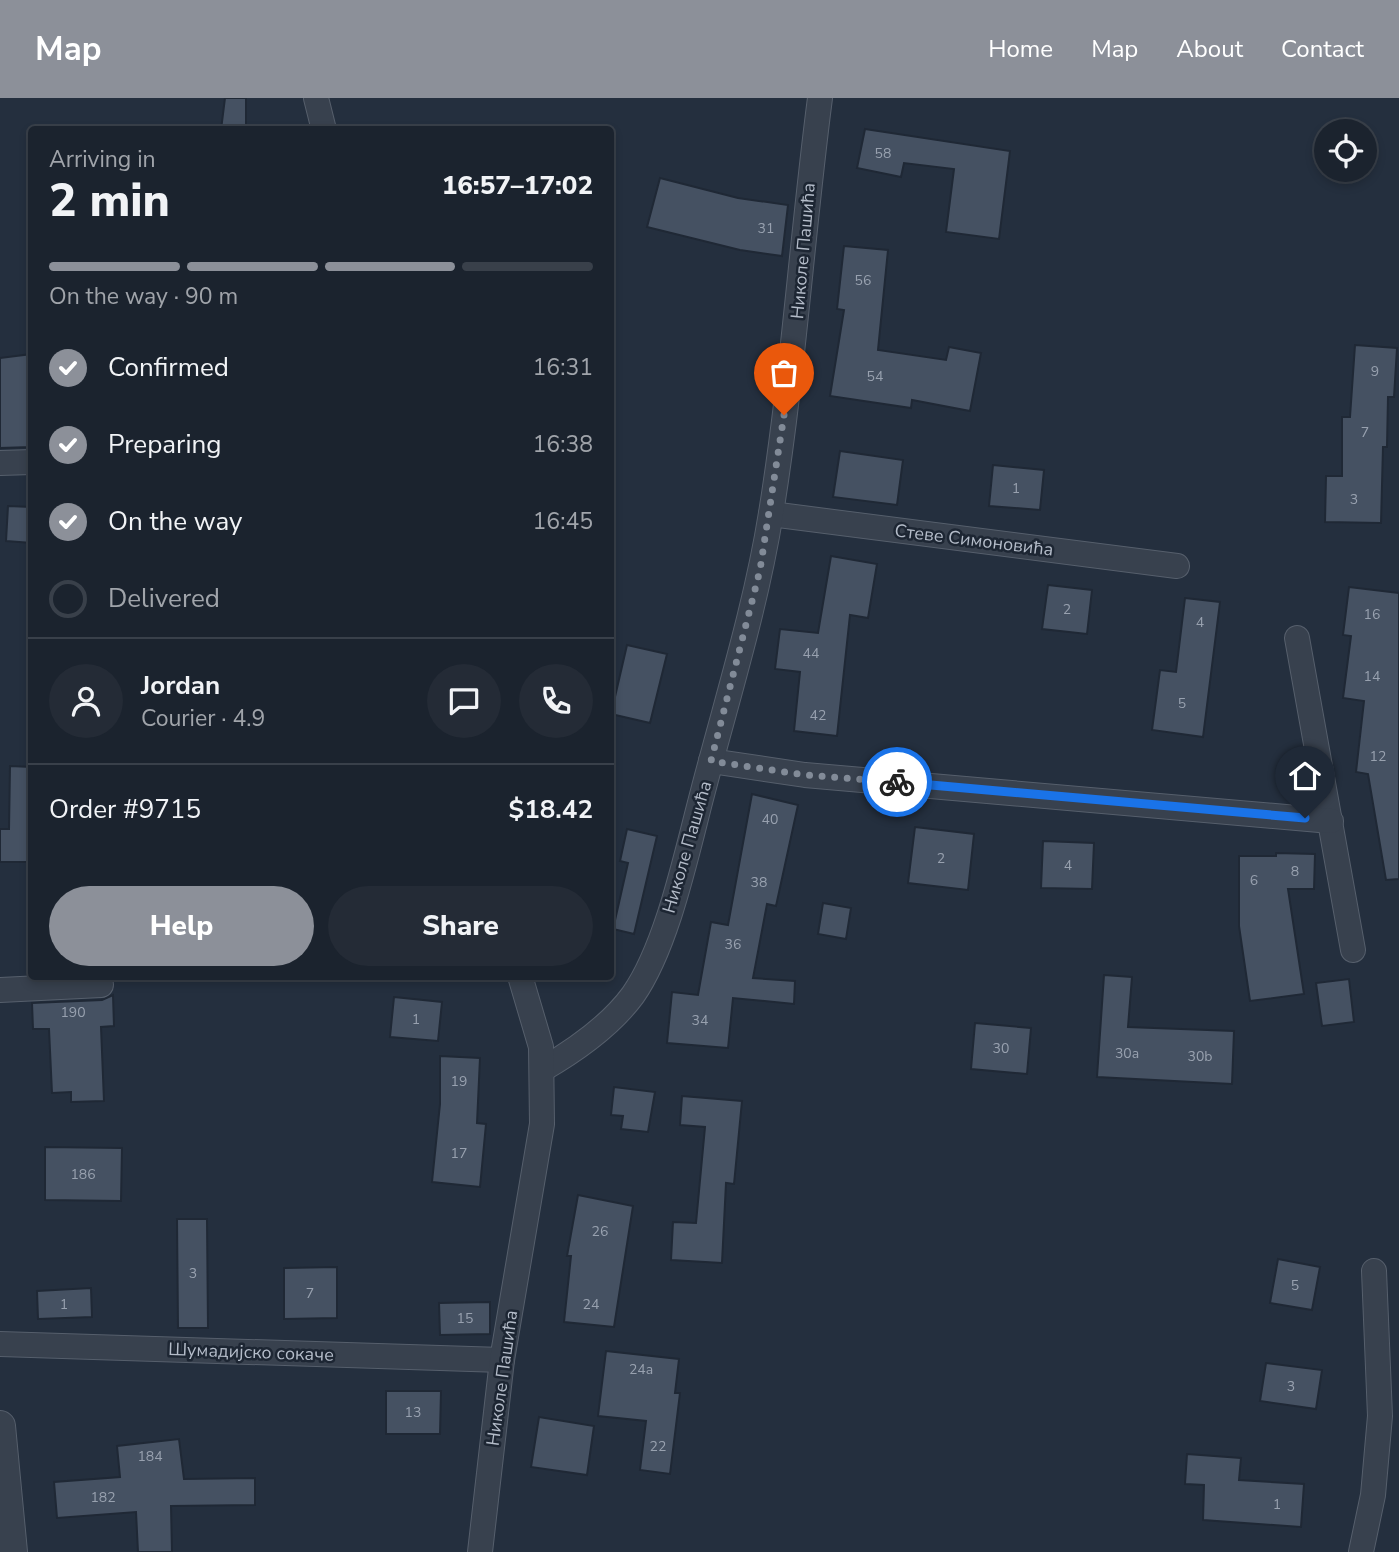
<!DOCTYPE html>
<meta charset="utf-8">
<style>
body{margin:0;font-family:"Nunito Sans",sans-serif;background:#242b36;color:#f1f3f6;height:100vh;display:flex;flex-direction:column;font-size:26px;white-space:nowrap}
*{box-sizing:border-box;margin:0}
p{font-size:23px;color:#a0a4aa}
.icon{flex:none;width:38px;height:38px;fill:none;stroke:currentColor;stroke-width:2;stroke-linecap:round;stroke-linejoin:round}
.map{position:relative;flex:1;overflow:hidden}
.details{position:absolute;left:28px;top:28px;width:586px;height:854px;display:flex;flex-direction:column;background:#1b232e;border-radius:7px;box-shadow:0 4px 10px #0003,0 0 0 2px #39404a}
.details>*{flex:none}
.fabs{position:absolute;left:1314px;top:21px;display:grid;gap:14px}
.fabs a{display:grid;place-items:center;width:63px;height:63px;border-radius:50%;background:#1b232e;box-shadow:0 4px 10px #0003,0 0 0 2px #39404a;font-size:35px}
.pin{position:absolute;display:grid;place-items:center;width:60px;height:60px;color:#fff;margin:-72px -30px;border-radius:50% 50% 50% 0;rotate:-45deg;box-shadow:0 0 7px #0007}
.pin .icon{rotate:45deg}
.courier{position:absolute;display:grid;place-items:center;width:70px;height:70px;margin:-35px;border:5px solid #1a73e8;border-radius:50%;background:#fff;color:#222;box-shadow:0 2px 9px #0007}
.headline em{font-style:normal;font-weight:800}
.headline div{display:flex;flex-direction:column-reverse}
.headline{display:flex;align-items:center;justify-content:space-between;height:119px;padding:0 21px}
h1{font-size:46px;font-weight:800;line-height:52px}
.bar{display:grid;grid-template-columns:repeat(4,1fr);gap:10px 7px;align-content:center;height:84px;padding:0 21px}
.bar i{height:9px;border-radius:5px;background:#39404a}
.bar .selected{background:#8c9099}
.bar p{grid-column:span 4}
.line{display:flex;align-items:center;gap:18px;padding:0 21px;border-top:2px solid #39404a}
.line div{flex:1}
.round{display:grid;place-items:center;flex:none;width:74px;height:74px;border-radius:37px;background:#242b36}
ol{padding:0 21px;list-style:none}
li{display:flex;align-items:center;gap:21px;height:77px}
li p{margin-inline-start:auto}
li .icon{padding:7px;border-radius:50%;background:#8c9099;color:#fff;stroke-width:4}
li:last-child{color:#a0a4aa}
li i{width:38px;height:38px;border:4px solid #39404a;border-radius:50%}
.primary-button{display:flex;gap:14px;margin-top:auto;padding:14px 21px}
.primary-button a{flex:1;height:80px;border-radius:42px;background:#8c9099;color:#fff;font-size:28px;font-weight:800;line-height:80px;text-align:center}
.primary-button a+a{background:#242b36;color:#f1f3f6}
header{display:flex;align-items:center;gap:42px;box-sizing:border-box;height:98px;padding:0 35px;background:#8c9099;color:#fff}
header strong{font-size:33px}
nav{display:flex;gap:38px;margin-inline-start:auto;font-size:24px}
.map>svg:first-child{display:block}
.building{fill:#455162;stroke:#1f2835;stroke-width:2}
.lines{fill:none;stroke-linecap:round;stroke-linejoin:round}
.minor-casing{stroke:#565f6c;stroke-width:26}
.tertiary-casing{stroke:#565f6c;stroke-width:32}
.minor{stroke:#38414e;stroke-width:24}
.tertiary{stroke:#38414e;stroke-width:30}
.done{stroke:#828b98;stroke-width:7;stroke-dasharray:0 12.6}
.route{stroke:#1a73e8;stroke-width:9}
.labels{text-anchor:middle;stroke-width:5;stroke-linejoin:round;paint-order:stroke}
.number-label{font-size:14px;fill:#98a1af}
.street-label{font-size:18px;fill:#b4bcc9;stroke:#1d2633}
</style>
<header>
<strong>Map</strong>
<nav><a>Home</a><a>Map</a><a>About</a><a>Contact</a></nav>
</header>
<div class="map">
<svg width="1399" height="1454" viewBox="0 0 1399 1454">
<rect width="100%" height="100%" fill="#242f3e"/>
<g class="building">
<path d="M225 0H246V32H221Z"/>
<path d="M865 31 1010 53 999 141 946 134 954 71 904 65 901 79 857 70Z"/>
<path d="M660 80 738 100 788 107 782 158 740 152 647 129Z"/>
<path d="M844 148 888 152 878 252 946 262 949 249 981 255 970 313 912 302 911 310 830 298 844 212 837 211Z"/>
<path d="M1355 247 1397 250 1394 299H1388L1387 349H1383L1381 425 1325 424 1326 378H1342V319H1350Z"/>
<path d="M32 256V349L0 350V260Z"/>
<path d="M840 353 903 362 897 407 833 399Z"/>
<path d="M993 367 1044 372 1040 412 989 408Z"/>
<path d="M8 408 32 409V445L6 443Z"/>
<path d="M831 458 877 466 868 520 850 517 837 638 794 633 800 574 775 571 780 531 818 535Z"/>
<path d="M1048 487 1092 492 1087 536 1042 531Z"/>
<path d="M1349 489 1399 495V781L1386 782 1368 676 1356 674 1364 603 1343 600 1351 538 1343 537Z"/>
<path d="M1185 500 1220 504 1203 639 1152 632 1160 572 1176 574Z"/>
<path d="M627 547 667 556 650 625 611 616Z"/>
<path d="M10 668 32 669V764H0V731H9Z"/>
<path d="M752 696 798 707 776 808 767 806 753 880 795 883 794 906 733 900 728 950 667 945 672 894 698 897 711 824 728 827Z"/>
<path d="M915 729 974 736 968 792 908 785Z"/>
<path d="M627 731 657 738 634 836 613 831 628 765 620 763Z"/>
<path d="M1043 743 1094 745 1092 791 1041 790Z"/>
<path d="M1276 755 1315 756 1314 791H1288L1304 896 1250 903 1239 828V758H1276Z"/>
<path d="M823 805 851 810 846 841 818 836Z"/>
<path d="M1104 877 1132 879 1128 929 1234 933 1232 986 1097 979Z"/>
<path d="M1349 881 1354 924 1322 928 1316 885Z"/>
<path d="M113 897 114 928 101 929 104 1003 71 1004V994L52 995 49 931H33L32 905 102 902Z"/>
<path d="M394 899 442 904 438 943 390 939Z"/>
<path d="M975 925 1031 930 1027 976 971 971Z"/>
<path d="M440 958 480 960 477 1025 486 1026 480 1089 432 1084 440 1006Z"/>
<path d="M614 989 655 994 648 1034 621 1031 623 1018 611 1017Z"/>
<path d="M682 998 742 1003 734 1086 726 1085 722 1165 671 1162 673 1124 696 1125 705 1029 680 1027Z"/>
<path d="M45 1049 122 1050 121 1103 45 1102Z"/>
<path d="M578 1097 633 1108 614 1229 564 1224 571 1158H567Z"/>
<path d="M177 1121H207L208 1230H178Z"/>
<path d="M1278 1161 1320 1169 1312 1212 1270 1205Z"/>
<path d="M337 1169V1220L284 1221V1170Z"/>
<path d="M91 1190 92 1219 38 1221 37 1193Z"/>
<path d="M490 1204V1236L440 1237 439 1205Z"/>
<path d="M606 1253 679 1261 675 1295H680L670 1376 640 1372 646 1323 598 1318Z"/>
<path d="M1266 1265 1322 1272 1316 1311 1260 1303Z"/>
<path d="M386 1293H441L440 1336H386Z"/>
<path d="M539 1319 594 1328 587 1377 531 1369Z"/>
<path d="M179 1341 184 1381 255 1380V1407L171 1408 172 1454H138L136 1414 57 1420 54 1384 120 1379 117 1348Z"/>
<path d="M1187 1356 1241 1360 1239 1382 1304 1386 1301 1429 1203 1422 1204 1387 1185 1386Z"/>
</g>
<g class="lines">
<defs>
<g id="minor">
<path d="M316 0 324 32"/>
<path d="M0 365 32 364"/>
<path d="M771 416 1177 468"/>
<path d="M1297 540 1353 852"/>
<path d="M711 663 805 677 1331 723"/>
<path d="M0 892 101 887"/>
<path d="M543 971C574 953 611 927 633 897 668 847 687 753 703 693 727 601 756 509 771 415 793 278 802 138 820 0"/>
<path d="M0 1246 502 1262"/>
<path d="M480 1454 502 1262 542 1026 541 949 520 878"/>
<path d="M1361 1454 1373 1397 1380 1318 1374 1173"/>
</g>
<path id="tertiary" d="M0 1328 12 1454"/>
</defs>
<use href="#minor" class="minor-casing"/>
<use href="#tertiary" class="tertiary-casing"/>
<use href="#minor" class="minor"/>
<use href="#tertiary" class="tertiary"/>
</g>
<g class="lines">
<path class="done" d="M784 317 760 472 711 663 805 677 897 684"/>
<path class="route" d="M897 684 1305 720"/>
</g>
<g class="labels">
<g class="number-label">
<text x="883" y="60">58</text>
<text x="766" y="135">31</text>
<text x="863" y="187">56</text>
<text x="1375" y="278">9</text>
<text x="875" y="283">54</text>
<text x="1365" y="339">7</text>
<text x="1016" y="395">1</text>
<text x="1354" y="406">3</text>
<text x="1067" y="516">2</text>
<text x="1372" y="521">16</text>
<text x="1200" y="529">4</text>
<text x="811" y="560">44</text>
<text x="1372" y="583">14</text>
<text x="1182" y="610">5</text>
<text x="818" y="622">42</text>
<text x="1378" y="663">12</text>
<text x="770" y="726">40</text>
<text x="941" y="765">2</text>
<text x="1068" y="772">4</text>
<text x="1295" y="778">8</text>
<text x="1254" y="787">6</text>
<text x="759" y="789">38</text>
<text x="733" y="851">36</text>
<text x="73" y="919">190</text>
<text x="416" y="926">1</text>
<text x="700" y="927">34</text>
<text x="1001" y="955">30</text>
<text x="1127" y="960">30a</text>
<text x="1200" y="963">30b</text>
<text x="459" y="988">19</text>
<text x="459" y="1060">17</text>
<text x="83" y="1081">186</text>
<text x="600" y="1138">26</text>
<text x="193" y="1180">3</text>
<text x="1295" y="1192">5</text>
<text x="310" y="1200">7</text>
<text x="64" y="1211">1</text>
<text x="591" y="1211">24</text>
<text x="465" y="1225">15</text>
<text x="641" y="1276">24a</text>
<text x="1291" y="1293">3</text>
<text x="413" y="1319">13</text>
<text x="658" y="1353">22</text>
<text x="150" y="1363">184</text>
<text x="103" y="1404">182</text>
<text x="1277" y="1411">1</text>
</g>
<g class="street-label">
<text transform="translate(803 153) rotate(-85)" y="6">Николе Пашића</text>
<text transform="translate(974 442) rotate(7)" y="6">Стеве Симоновића</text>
<text transform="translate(687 749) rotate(-74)" y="6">Николе Пашића</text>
<text transform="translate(251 1254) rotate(2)" y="6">Шумадијско сокаче</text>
<text transform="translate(502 1280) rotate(-82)" y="6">Николе Пашића</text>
</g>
</g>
</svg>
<div class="fabs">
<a><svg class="icon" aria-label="locate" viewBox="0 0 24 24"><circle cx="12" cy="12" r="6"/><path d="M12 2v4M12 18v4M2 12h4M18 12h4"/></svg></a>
</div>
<div class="pin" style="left:784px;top:317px;background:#ea580c"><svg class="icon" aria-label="bag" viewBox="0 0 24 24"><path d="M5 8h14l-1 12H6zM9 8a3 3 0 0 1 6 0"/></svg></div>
<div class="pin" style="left:1305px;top:720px;background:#1f2937"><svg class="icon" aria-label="home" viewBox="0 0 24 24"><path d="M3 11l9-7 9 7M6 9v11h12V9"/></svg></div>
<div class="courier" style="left:897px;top:684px"><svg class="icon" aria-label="bike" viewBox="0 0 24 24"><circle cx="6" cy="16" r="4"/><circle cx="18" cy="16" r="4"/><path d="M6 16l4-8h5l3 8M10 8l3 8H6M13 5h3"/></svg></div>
<section class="details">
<div class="headline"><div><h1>2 min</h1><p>Arriving in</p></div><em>16:57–17:02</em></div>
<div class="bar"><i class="selected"></i><i class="selected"></i><i class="selected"></i><i></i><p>On the way · 90 m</p></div>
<ol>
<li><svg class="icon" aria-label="check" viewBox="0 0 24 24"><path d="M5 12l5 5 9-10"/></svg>Confirmed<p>16:31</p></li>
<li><svg class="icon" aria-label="check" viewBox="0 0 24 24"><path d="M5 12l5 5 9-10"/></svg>Preparing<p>16:38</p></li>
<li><svg class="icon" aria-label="check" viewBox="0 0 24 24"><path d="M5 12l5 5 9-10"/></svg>On the way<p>16:45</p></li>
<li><i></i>Delivered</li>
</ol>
<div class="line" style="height:126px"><a class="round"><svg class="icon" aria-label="person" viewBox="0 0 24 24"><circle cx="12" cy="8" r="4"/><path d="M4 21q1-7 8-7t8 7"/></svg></a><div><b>Jordan</b><p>Courier · 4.9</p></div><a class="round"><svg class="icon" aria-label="chat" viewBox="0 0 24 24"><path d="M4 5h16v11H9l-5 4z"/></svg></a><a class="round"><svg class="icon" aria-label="phone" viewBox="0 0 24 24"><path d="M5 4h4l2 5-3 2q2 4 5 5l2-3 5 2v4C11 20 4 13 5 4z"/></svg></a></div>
<div class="line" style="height:91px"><div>Order #9715</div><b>$18.42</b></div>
<div class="primary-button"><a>Help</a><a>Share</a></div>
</section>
</div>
